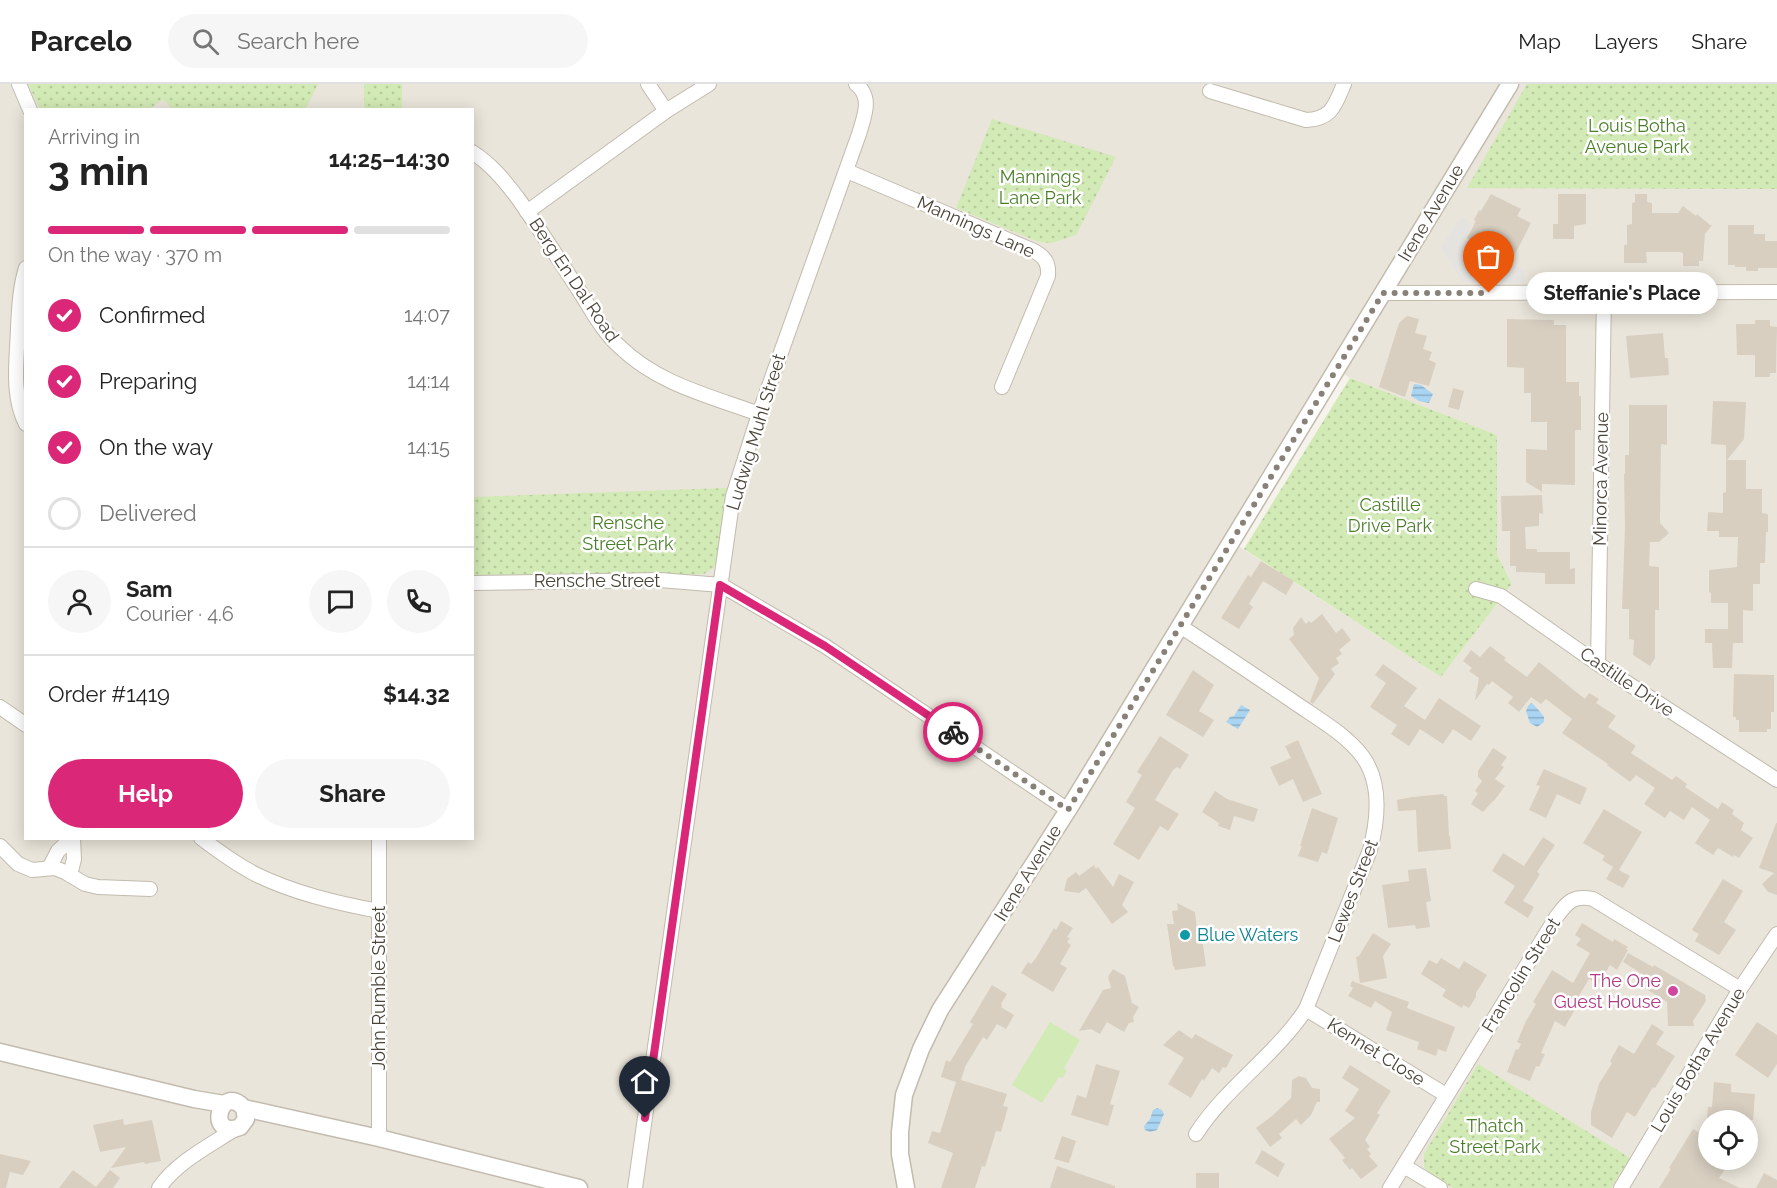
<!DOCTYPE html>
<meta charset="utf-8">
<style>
body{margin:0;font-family:Raleway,sans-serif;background:#f6f6f6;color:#222;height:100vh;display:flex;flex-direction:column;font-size:22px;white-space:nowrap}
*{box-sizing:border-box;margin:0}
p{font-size:20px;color:#767676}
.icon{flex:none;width:33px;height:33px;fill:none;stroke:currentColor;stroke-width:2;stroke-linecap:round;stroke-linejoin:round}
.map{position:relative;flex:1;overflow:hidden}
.panel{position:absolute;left:24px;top:24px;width:450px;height:732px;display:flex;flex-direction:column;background:#fff;border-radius:0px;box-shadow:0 3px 15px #0003}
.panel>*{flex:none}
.buttons{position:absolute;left:1698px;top:1026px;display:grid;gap:12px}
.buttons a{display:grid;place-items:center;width:60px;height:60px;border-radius:50%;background:#fff;box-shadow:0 3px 15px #0003;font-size:30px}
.pin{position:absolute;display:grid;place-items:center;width:51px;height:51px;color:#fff;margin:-62px -26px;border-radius:50% 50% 50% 0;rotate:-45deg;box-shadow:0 0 6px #0007}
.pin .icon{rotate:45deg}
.courier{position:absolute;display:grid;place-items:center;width:60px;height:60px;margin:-30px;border:4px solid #db2777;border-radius:50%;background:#fff;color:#222;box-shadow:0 2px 8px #0007}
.bubble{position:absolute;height:42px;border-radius:21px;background:#fff;box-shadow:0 3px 15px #0003;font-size:20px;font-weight:700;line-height:42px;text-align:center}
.summary em{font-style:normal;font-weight:700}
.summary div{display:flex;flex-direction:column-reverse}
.summary{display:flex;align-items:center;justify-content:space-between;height:102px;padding:0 24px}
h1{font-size:39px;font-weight:700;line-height:45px}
.bar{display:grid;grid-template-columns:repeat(4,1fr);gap:9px 6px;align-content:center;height:72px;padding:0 24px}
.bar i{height:8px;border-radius:4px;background:#e0e0e0}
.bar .selected{background:#db2777}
.bar p{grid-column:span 4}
.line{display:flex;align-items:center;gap:15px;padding:0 24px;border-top:2px solid #e0e0e0}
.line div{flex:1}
.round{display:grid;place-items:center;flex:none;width:63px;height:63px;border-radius:32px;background:#f6f6f6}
ol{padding:0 24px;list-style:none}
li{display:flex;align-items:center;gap:18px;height:66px}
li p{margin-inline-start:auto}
li .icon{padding:6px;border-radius:50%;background:#db2777;color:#fff;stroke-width:4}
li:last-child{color:#767676}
li i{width:33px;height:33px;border:3px solid #e0e0e0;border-radius:50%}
.action{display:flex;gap:12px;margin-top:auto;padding:12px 24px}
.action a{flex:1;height:69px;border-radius:36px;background:#db2777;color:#fff;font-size:24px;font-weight:700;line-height:69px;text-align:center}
.action a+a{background:#f6f6f6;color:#222}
header{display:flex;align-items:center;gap:36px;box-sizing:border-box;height:84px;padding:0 30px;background:#fff;border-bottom:2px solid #e0e0e0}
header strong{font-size:28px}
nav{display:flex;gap:33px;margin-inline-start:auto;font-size:21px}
.search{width:420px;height:54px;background:#f6f6f6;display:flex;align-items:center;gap:15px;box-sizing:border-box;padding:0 21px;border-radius:33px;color:#767676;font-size:22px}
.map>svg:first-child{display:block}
.residential{fill:#eae5da;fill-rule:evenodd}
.grass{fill:#d2eab5}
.park{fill:url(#park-dots)}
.parking{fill:#e5e3e0}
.water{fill:url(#water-rules)}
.building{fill:#d8cfc1}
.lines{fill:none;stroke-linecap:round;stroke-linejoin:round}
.minor-casing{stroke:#c2bbae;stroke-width:16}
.tertiary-casing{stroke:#c2bbae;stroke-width:19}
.minor{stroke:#fff;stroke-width:14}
.tertiary{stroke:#fff;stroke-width:16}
.done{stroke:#878178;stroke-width:6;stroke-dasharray:0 10.8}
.route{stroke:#db2777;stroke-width:8}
.culture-dot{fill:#0f9aa8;stroke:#fff;stroke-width:2}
.hotel-dot{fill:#d1479c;stroke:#fff;stroke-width:2}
.labels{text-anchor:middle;stroke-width:5;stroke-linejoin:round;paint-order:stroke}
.park-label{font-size:18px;fill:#4a7f2a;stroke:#fff}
.street-label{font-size:18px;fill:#4b4439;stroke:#fff}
.culture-label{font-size:18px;fill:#0d838f;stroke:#fff;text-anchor:start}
.hotel-label{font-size:18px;fill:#b23c85;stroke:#fff;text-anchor:end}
</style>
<header>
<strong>Parcelo</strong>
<div class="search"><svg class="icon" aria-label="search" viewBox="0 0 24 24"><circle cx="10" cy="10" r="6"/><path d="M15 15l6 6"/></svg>Search here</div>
<nav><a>Map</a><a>Layers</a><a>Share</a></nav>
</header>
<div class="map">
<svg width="1777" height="1104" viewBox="0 0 1777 1104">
<defs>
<pattern id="park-dots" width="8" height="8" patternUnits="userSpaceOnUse" patternTransform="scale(1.5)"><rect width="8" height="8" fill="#d2eab5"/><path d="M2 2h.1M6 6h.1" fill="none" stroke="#b6ca9c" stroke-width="1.8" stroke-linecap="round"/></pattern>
<pattern id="water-rules" width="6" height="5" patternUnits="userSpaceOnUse" patternTransform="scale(1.5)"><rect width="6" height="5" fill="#a9d4f2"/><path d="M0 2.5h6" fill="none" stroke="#8caec5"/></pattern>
</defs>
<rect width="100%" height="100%" fill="#f6f3ec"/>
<path class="residential" d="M0 0H1777V1104H0ZM26 26H472V754H26ZM1337 286 1350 294 1497 351V472L1512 500 1441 593 1232 458ZM1708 1036H1748V1076H1708Z"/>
<path class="grass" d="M1050 938 1080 956 1064 984 1067 987 1063 994 1059 993 1042 1019 1012 1001Z"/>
<g class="park">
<path d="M28 0H318L305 26 172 25 163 15 150 25H40Z"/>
<rect x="364" y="0" width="38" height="25"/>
<path d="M1527 0H1777V105L1467 104Z"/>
<path d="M992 35 1116 73 1076 151 1052 159 1039 158 956 124Z"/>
<path d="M1350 294 1497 351V471L1512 500 1441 593 1244 465Z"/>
<path d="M727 404 716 479 713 484 704 490 473 493 472 413Z"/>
<path d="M1478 980 1630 1074 1611 1104H1453L1430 1090 1424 1083V1070Z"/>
</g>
<path class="parking" d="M1461 133 1472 140 1464 156 1524 186V199L1463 198 1441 163Z"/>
<g class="water">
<path d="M1414 300 1421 301 1433 310 1429 319 1419 317 1411 312Z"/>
<path d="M1531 619C1534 620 1542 630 1544 633V638L1537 643 1530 639 1526 627 1528 622Z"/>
<path d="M1241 621 1250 626 1238 645 1226 638 1230 633 1234 632Z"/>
<path d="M1157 1024 1162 1026 1164 1030 1157 1046 1150 1048 1145 1046 1144 1042 1150 1035 1153 1026Z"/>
</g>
<g class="building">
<path d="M1491 110 1521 125 1517 132 1531 139 1512 176 1483 163 1482 165 1471 159 1472 157 1467 154 1476 137 1474 136 1479 126 1481 127Z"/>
<path d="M1558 110H1586V140L1574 142V155H1553V140H1558Z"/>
<path d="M1635 110H1647V118L1652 119V129H1678L1683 122 1696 132 1697 130 1710 141H1712L1705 150 1703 177H1699V182H1683V169L1679 168H1646L1647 179H1624V161H1627V141L1632 140V119L1635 118Z"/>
<path d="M1728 141H1754V150H1765V157H1777V184H1758V187H1746V183H1735V181H1728Z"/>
<path d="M1407 232 1419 235 1415 249 1427 252 1423 265 1432 268 1429 276 1436 279 1429 302 1410 297 1405 313 1379 303 1399 239Z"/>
<path d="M1507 235 1554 236V241H1566V298H1579V312H1581V346H1575V401L1542 400V408L1526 398V365L1547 366V338H1531V309H1524V284L1507 283Z"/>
<path d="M1755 236H1770V242L1777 243 1776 289H1770V293H1755V271H1737L1736 240H1755Z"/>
<path d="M1663 249 1665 274H1668L1669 291 1630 294 1626 252Z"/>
<path d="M1453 304 1464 307 1459 326 1448 323Z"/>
<path d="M1713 317 1746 318 1744 355 1727 376H1746V405H1762V429L1768 430V448H1766L1765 479H1760V500H1753V527L1743 526V559H1733L1732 584H1713L1712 559H1705V545H1728V519H1711V509L1709 508V486L1737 483 1738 453H1719V447H1707L1708 428 1723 429V409L1726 408V361L1711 360Z"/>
<path d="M1629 321H1667V361L1661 360 1660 439 1669 449 1659 458H1650L1649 482 1659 483V526H1655V574L1650 582 1633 571 1634 556 1629 555V525H1622L1625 444 1624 390H1625V371H1629Z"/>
<path d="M1542 411 1543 430 1539 429V442L1525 443 1526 465H1537V468H1570V485L1575 484V500H1545V489L1516 488V482H1510V447H1502L1501 412Z"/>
<path d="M1261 477 1294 497 1286 511 1263 497 1249 520 1253 523 1239 545 1221 534 1248 491 1251 493Z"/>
<path d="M1322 530 1336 549 1342 544 1351 556 1339 566 1342 570 1336 574 1339 579 1331 585 1335 590 1313 620 1310 618 1319 594 1289 555 1294 551 1293 544 1301 533 1306 540 1309 537 1311 539Z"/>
<path d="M1490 562 1506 574 1504 576 1527 593 1539 578 1585 615 1589 609 1599 615 1596 619 1616 632 1608 643 1636 662 1631 669 1672 696 1676 692 1687 700 1685 703 1718 725 1722 718 1734 726 1732 730 1744 739 1741 746 1753 754 1739 774 1734 771 1733 773 1718 764 1713 771 1695 759 1710 736 1692 723 1684 736 1670 727 1665 734 1644 720 1655 704 1636 691 1630 698 1607 681 1608 680 1562 649 1572 635 1546 615 1541 620 1531 613 1519 628 1508 619 1513 613 1492 597 1489 601 1487 600 1475 617 1479 594 1469 587 1472 584 1463 577 1471 566 1480 573Z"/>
<path d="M1383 580 1417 604 1404 622 1425 636 1439 614 1481 642 1471 657 1453 645 1443 660 1420 645 1409 662 1391 650 1397 641 1370 623 1386 599 1375 591Z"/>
<path d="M1193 586 1214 601 1199 627 1214 636 1203 653 1166 631Z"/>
<path d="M1734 590 1774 591V628H1771V645H1767V648H1739V636H1736V633H1733Z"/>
<path d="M1160 652 1189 671 1180 685 1177 683 1173 686 1155 716 1179 730 1168 747 1160 742 1139 776 1113 760 1135 724 1126 718 1142 691 1137 688Z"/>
<path d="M1298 656 1322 710 1303 718 1293 695 1279 702 1270 683 1291 674 1285 662Z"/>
<path d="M1493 664 1507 673 1501 681 1504 683 1495 695 1505 702 1494 717H1493L1483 728 1471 720 1478 709 1475 707 1482 697 1478 693V687Z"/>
<path d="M1544 685 1587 704 1580 721 1557 710 1546 734 1529 726 1540 702 1536 701Z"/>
<path d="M1215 707 1227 715 1258 725 1254 738 1234 732 1230 746 1218 742 1219 739 1202 728Z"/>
<path d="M1444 710V712H1447L1449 752H1450L1451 765 1418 768 1416 726 1398 727 1397 716 1412 713Z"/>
<path d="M1312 724 1338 734 1327 770 1322 768 1318 778 1298 772 1302 762H1300Z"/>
<path d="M1604 725 1642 748 1619 786 1630 792 1623 804 1606 795 1613 783 1602 776 1605 772 1583 759Z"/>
<path d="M1776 739H1777V811L1768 808 1762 800 1774 789 1759 784Z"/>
<path d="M1543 753 1555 761 1537 788 1540 790 1523 817 1534 823 1528 834 1504 819 1515 802 1492 787 1503 769 1524 782Z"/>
<path d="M1094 781 1096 785 1098 783 1113 803 1119 790 1134 798 1122 821 1128 828 1112 840 1086 804 1079 809 1064 807 1067 795 1076 788 1079 792Z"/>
<path d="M1426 784 1431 817 1426 818 1430 843 1416 845 1415 841 1388 844 1382 801 1409 797 1408 786Z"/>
<path d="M1723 795 1743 807 1724 838 1736 846 1719 871 1695 857 1699 850 1692 846Z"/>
<path d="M1177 819 1195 828 1197 845 1200 844 1201 847 1206 882 1175 886 1174 882H1173L1167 840H1174L1172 827 1178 826Z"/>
<path d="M1061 837 1073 844 1067 853 1070 854 1067 858 1071 861 1060 880 1067 884 1053 908 1021 889 1028 878 1031 880 1036 874 1054 844 1056 846Z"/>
<path d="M1582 839 1613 858 1614 855 1628 863 1626 865 1628 866 1617 886 1610 881 1598 901 1589 895 1571 925 1574 927 1565 943 1555 937 1541 969 1545 970 1539 983 1536 982 1530 997 1507 988 1516 965 1518 966 1521 960 1517 958 1526 937 1536 920 1533 918 1552 886 1573 899 1590 869 1576 861 1581 855 1575 851Z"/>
<path d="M1373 849 1391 860 1383 872 1387 894 1360 899 1356 873 1359 872Z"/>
<path d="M1628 869 1653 883 1654 881 1705 911 1706 917 1693 937 1694 942H1668L1667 918 1641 902 1647 893 1623 878Z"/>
<path d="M1441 874 1459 885 1464 877 1487 891 1476 909V913L1469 924 1463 921 1462 924 1442 912 1446 906 1421 890 1429 876 1437 880Z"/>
<path d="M1113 885 1125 892 1132 919 1139 923 1133 933 1134 938 1129 939 1124 948 1107 938 1100 950 1091 945 1079 947 1103 906 1111 904 1108 893Z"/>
<path d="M1352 897 1409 918 1407 924 1455 943 1446 968 1438 965 1436 972 1417 965 1419 958 1386 946 1392 928 1375 917 1371 924 1348 912 1353 904 1350 902Z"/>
<path d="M992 901 1007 910 1001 920 1002 921 1001 923 1014 931 1006 945 997 940 987 956 983 953 965 983 961 996 1007 1010 1003 1022 1008 1023 1001 1048 996 1047 985 1083 982 1082 975 1104H941L953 1069 928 1059 932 1047 940 1049 956 998 941 993 946 976 950 978 973 940 970 938Z"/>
<path d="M1757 938 1777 951V980L1768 994 1735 971Z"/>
<path d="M1652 940 1664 948 1656 960 1675 972 1655 1004 1653 1003 1635 1033 1627 1028 1612 1054 1591 1041V1028L1599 1000 1612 979 1610 977 1619 961 1634 970Z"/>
<path d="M1179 946 1192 955 1195 950 1233 971 1226 984 1223 983 1219 989 1212 984 1204 997 1202 995 1191 1014 1168 1000 1184 974 1163 961Z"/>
<path d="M1096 980 1120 987 1110 1020 1114 1021 1108 1042 1071 1031 1077 1011 1086 1014Z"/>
<path d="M1350 981 1391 1007 1377 1029 1380 1031 1365 1056 1370 1063 1367 1065 1371 1070 1369 1072 1378 1082 1361 1095 1352 1084 1350 1086 1342 1076 1345 1074 1329 1055 1355 1034 1345 1027 1359 1005 1342 994Z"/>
<path d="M1299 992 1306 994 1312 1004 1320 1005V1018H1317L1311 1031 1301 1041 1296 1035 1279 1050 1282 1054 1270 1063 1256 1044 1272 1032 1291 1014 1292 996Z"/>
<path d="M1714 998 1731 1000V1008L1755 1010 1753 1036 1707 1035 1708 1023H1712Z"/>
<path d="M123 1035 124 1041 152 1036 161 1077 145 1080 144 1078 111 1084 126 1063 100 1068 93 1041Z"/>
<path d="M1693 1045 1704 1052 1700 1059 1708 1064V1076H1717L1727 1082 1719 1094 1740 1104H1659L1671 1085 1669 1084Z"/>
<path d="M1062 1052 1076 1057 1069 1079 1054 1075Z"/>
<path d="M1262 1066 1285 1080 1278 1093 1255 1079Z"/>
<path d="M0 1070 31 1077 23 1091 10 1088 6 1104H0Z"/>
<path d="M1057 1082 1115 1102V1104H1050Z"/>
<path d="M73 1086 96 1103 110 1086 120 1094 113 1104H59Z"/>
<rect x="1196" y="1089" width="23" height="15"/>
<path d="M1764 1089 1777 1096V1104H1756Z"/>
</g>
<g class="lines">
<defs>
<g id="minor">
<path d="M19 0 30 26"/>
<path d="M648 0 666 27"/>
<path d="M1210 7 1306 36C1332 35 1335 21 1344 0"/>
<path d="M472 68C491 80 504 96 517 113 539 144 559 176 580 208 592 227 603 248 620 263 658 300 710 312 759 330"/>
<path d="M847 87 1034 167C1045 173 1049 179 1048 192L1002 303"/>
<path d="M527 128 666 27 709 0"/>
<path d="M26 184C20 203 19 224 18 244 17 275 11 311 26 340"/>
<path d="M1383 209 1777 208"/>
<path d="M472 499 660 496 721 501 825 562 1068 726"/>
<path d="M1476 505 1501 512 1598 580 1777 696"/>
<path d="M1180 542C1217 566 1254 591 1291 616 1315 633 1345 649 1363 673 1382 700 1378 736 1370 766L1306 925C1275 972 1226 1003 1196 1050"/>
<path d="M1598 580 1604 209"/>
<path d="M0 623 26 641"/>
<path d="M201 754C218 767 236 780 255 790 294 809 336 819 379 827"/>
<path d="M379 754V1054"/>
<path d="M0 762 18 780 32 786 55 784 65 788 85 800 98 803 150 805"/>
<path d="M49 784 58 767 72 754"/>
<path d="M70 791 74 775 73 754"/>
<path d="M1306 925 1446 1011"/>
<path d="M1404 1082 1440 1104"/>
<path d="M159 1104C177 1078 209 1062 235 1045"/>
<path d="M635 1104 733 412 759 330 859 50C864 33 873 13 856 0"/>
<path d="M1390 1104 1557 832C1568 817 1574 811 1593 815L1740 905"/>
<path d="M1621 1104 1740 905 1777 850"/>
</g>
<g id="tertiary">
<path d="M0 968 194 1015 224 1020"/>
<path d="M244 1024 246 1035 240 1043C206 1056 219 998 244 1024L379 1054 579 1104"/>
<path d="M906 1104 900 1070V1048L904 1011 921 965 940 926 1068 726 1510 0"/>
</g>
</defs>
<use href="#minor" class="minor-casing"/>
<use href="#tertiary" class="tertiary-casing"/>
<use href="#minor" class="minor"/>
<use href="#tertiary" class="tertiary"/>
</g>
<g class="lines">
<path class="done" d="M953 648 1068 726 1383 209H1489"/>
<path class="route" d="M645 1034 720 501 825 562 953 648"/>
</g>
<circle class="culture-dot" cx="1185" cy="851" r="6"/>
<circle class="hotel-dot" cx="1673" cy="907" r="6"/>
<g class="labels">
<g class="park-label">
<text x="1637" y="48">Louis Botha<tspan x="1637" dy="21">Avenue Park</tspan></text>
<text x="1040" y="99">Mannings<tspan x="1040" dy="21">Lane Park</tspan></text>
<text x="1390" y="427">Castille<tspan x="1390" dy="21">Drive Park</tspan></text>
<text x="628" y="445">Rensche<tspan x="628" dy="21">Street Park</tspan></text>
<text x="1495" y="1048">Thatch<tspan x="1495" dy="21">Street Park</tspan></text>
</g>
<g class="street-label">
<text transform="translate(1431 129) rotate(-59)" y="6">Irene Avenue</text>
<text transform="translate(976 143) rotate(24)" y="6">Mannings Lane</text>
<text transform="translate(574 196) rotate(56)" y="6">Berg En Dal Road</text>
<text transform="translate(756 348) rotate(-73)" y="6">Ludwig Muhl Street</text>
<text transform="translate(1601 395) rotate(-89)" y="6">Minorca Avenue</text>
<text x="597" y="503">Rensche Street</text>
<text transform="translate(1627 598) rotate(34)" y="6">Castille Drive</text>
<text transform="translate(1028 789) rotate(-58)" y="6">Irene Avenue</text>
<text transform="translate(1353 807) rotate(-69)" y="6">Lewes Street</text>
<text transform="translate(1521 891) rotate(-58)" y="6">Francolin Street</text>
<text transform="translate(379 904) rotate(-90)" y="6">John Rumble Street</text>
<text transform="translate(1376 968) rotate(32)" y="6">Kennet Close</text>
<text transform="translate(1698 976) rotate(-59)" y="6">Louis Botha Avenue</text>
</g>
<g class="culture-label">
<text x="1197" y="857">Blue Waters</text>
</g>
<g class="hotel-label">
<text x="1661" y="903">The One<tspan x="1661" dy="21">Guest House</tspan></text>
</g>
</g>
</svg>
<div class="buttons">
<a><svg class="icon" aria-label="locate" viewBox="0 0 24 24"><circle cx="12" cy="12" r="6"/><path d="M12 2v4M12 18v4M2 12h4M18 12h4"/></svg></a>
</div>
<div class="pin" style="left:1489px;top:209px;background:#ea580c"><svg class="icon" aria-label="bag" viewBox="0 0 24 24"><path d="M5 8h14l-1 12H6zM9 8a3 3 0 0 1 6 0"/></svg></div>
<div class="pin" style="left:645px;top:1034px;background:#1f2937"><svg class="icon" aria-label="home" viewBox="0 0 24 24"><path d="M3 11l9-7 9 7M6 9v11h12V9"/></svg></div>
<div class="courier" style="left:953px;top:648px"><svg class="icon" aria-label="bike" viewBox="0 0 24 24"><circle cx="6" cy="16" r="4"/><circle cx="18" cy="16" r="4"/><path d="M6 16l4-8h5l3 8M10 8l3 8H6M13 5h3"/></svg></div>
<div class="bubble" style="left:1526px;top:188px;width:192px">Steffanie's Place</div>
<section class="panel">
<div class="summary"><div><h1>3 min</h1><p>Arriving in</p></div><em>14:25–14:30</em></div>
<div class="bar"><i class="selected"></i><i class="selected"></i><i class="selected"></i><i></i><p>On the way · 370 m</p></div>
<ol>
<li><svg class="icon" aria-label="check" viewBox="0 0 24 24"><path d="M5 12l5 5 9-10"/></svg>Confirmed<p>14:07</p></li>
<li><svg class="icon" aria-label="check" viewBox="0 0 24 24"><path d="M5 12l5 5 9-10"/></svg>Preparing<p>14:14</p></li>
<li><svg class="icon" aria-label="check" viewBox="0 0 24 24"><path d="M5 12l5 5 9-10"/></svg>On the way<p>14:15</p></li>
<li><i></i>Delivered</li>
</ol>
<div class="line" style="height:108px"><a class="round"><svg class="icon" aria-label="person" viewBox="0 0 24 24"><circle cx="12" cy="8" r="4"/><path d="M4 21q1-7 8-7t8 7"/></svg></a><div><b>Sam</b><p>Courier · 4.6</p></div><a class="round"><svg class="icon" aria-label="chat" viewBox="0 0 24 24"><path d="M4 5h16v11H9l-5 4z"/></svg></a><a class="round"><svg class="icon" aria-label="phone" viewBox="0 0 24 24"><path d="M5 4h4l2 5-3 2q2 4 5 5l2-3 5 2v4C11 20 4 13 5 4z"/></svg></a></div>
<div class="line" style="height:78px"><div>Order #1419</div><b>$14.32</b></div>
<div class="action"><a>Help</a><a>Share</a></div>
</section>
</div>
